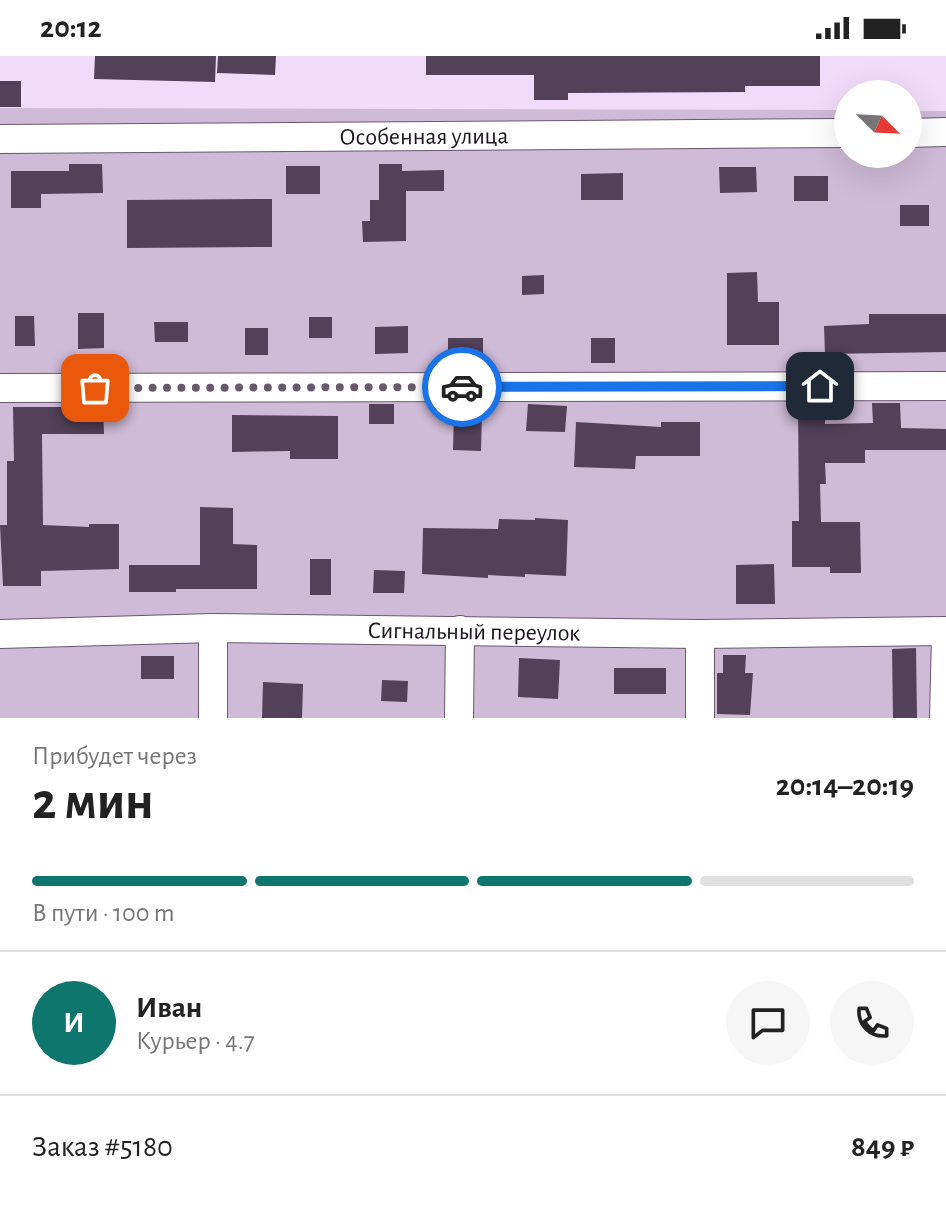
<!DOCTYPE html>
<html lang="ru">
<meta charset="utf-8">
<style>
body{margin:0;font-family:"Alegreya Sans",sans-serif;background:#f6f6f6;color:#222;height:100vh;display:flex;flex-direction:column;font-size:30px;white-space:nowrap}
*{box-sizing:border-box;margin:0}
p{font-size:26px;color:#767676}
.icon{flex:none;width:44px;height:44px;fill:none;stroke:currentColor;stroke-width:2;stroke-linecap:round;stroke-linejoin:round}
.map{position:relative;height:662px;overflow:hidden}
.side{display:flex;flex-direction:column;background:#fff;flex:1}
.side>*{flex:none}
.needle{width:52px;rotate:114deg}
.fabs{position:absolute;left:834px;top:24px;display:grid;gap:16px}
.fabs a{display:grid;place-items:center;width:88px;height:88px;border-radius:50%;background:#fff;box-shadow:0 8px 32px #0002;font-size:40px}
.pin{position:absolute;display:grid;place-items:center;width:68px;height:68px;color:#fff;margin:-34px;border-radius:16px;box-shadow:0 4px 12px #0006}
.courier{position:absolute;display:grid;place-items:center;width:80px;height:80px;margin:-40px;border:6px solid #1a73e8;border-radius:50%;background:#fff;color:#222;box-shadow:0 2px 10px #0007}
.head em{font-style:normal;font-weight:700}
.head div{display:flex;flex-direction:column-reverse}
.head{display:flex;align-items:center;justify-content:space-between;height:136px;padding:0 32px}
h1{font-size:52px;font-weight:700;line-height:60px}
.bar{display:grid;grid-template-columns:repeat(4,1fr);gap:12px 8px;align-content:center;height:96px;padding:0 32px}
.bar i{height:10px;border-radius:6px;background:#e0e0e0}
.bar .current{background:#0f766e}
.bar p{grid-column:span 4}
.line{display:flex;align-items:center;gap:20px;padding:0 32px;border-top:2px solid #e0e0e0}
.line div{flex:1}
.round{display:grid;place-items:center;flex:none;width:84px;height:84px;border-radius:42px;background:#f6f6f6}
.status{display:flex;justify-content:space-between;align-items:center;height:56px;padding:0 40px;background:#fff;direction:ltr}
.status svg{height:22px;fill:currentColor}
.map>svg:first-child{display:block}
.green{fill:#cfbad7}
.building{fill:#534059}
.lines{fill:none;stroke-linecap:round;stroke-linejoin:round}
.street-casing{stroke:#6a5771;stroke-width:30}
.street{stroke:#fff;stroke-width:28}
.done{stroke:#675a6b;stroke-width:8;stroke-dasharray:0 14.4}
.route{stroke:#1a73e8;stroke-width:10}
.labels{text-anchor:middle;stroke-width:8;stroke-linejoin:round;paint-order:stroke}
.street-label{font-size:24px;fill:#1c141e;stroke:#fff}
</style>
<div class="status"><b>20:12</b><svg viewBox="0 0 49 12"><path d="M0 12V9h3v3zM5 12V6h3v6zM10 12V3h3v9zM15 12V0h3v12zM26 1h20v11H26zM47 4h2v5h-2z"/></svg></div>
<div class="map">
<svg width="946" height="662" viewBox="0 0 946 662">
<rect width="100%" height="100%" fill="#f2dbfa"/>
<path class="green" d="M0 52 848 54V98H908V55H946V662H0Z"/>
<g class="building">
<path d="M95 0H216L215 26 94 23Z"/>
<path d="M218 0H276L275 19 217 17Z"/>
<path d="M426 0H820V30H745V36L568 37V44H534V19H426Z"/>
<rect x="0" y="25" width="21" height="26"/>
<path d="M69 108H102L103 137 41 138V152H11V115H69Z"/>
<path d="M379 108H402V115L444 114V135H406V185L363 186 362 165H370V144H379Z"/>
<rect x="286" y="110" width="34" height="28"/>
<path d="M719 111H756L757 136 720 137Z"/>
<path d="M623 117V144H581V118Z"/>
<rect x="794" y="120" width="34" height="25"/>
<path d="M272 143V191L127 192V144Z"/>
<rect x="900" y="149" width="29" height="21"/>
<path d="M757 216 758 246H779V289H727V217Z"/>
<path d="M544 219V238L522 239V220Z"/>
<path d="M78 257H104V292L78 293Z"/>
<path d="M869 258H946V296L825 298 824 270 869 268Z"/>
<path d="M15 260H34L35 290H15Z"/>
<rect x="309" y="261" width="23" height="21"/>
<path d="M154 266H188V286H155Z"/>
<path d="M408 270V297L375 298V271Z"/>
<rect x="245" y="272" width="23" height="27"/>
<rect x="448" y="282" width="35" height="27"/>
<rect x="591" y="282" width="24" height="25"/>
<path d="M798 347H825V368L873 367 872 347H900L901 372 946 373V394H865V407H825L826 428H820L821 466H860L861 517H830V511H792V465H799Z"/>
<rect x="369" y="348" width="25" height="20"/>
<path d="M528 348 567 350 565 376 526 375Z"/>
<path d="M70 349H103L104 378H42L43 469 89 471V468H119V513L41 515V530H3L0 469H7V405H14L13 351H70Z"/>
<path d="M454 354H482L481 395 453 394Z"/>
<path d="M232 359 338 360V403H290V395L232 396Z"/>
<path d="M576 366 661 371V366H700V400H636L635 413 574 411Z"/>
<path d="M200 451 233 452V488L257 489V533H176V536H129V509H200Z"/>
<path d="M535 462 568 464 566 520 525 518V521L488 519V522L422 518 423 472 498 473 499 463 535 464Z"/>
<rect x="310" y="503" width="21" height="36"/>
<path d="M774 508 775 548H736V509Z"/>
<path d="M374 514 405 515 404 537H373Z"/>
<path d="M916 592 917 662H893L892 593Z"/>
<path d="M723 599H746L745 617H753L750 659 717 658V617H723Z"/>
<rect x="141" y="600" width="33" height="23"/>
<path d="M519 602 560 604 558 643 518 641Z"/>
<rect x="614" y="612" width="52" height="26"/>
<path d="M382 624 408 625 407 646 381 645Z"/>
<path d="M263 626 303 628 302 662H262Z"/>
</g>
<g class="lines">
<defs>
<g id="street">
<path d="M908 77 946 76"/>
<path id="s1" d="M0 83 848 77"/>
<path d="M0 332 946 330"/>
<path id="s2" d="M0 578 213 572 700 578 946 575"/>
<path d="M213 662V572"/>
<path d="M459 662 460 574"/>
<path d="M700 662V578"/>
<path d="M944 662 946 581"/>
</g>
</defs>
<use href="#street" class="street-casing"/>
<use href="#street" class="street"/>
</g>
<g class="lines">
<path class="done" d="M95 332 462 331"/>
<path class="route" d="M462 331 820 330"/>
</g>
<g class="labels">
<g class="street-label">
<text dy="8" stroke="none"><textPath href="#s1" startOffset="424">Особенная улица</textPath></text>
<text dy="8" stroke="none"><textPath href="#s2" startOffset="474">Сигнальный переулок</textPath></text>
</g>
</g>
</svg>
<div class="fabs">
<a><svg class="needle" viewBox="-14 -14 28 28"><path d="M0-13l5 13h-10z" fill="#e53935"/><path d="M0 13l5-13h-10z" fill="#767676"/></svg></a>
</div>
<div class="pin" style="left:95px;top:332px;background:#ea580c"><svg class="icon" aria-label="bag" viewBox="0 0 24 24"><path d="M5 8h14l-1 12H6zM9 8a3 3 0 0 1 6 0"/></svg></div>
<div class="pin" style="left:820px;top:330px;background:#1f2937"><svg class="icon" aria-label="home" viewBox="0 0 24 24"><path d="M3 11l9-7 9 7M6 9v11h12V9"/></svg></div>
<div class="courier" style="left:462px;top:331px"><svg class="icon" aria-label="car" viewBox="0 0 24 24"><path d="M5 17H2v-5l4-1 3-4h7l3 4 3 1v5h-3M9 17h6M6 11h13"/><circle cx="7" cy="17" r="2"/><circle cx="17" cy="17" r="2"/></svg></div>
</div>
<section class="side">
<div class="head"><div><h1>2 мин</h1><p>Прибудет через</p></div><em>20:14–20:19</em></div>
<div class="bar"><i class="current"></i><i class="current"></i><i class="current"></i><i></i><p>В пути · 100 m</p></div>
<div class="line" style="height:144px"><b class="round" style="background:#0f766e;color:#fff">И</b><div><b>Иван</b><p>Курьер · 4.7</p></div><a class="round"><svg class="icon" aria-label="chat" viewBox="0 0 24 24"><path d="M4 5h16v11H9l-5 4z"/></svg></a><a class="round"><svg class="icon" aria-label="phone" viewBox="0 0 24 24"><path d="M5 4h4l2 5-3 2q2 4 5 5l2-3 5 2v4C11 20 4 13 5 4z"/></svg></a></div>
<div class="line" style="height:104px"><div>Заказ #5180</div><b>849 ₽</b></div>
</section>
